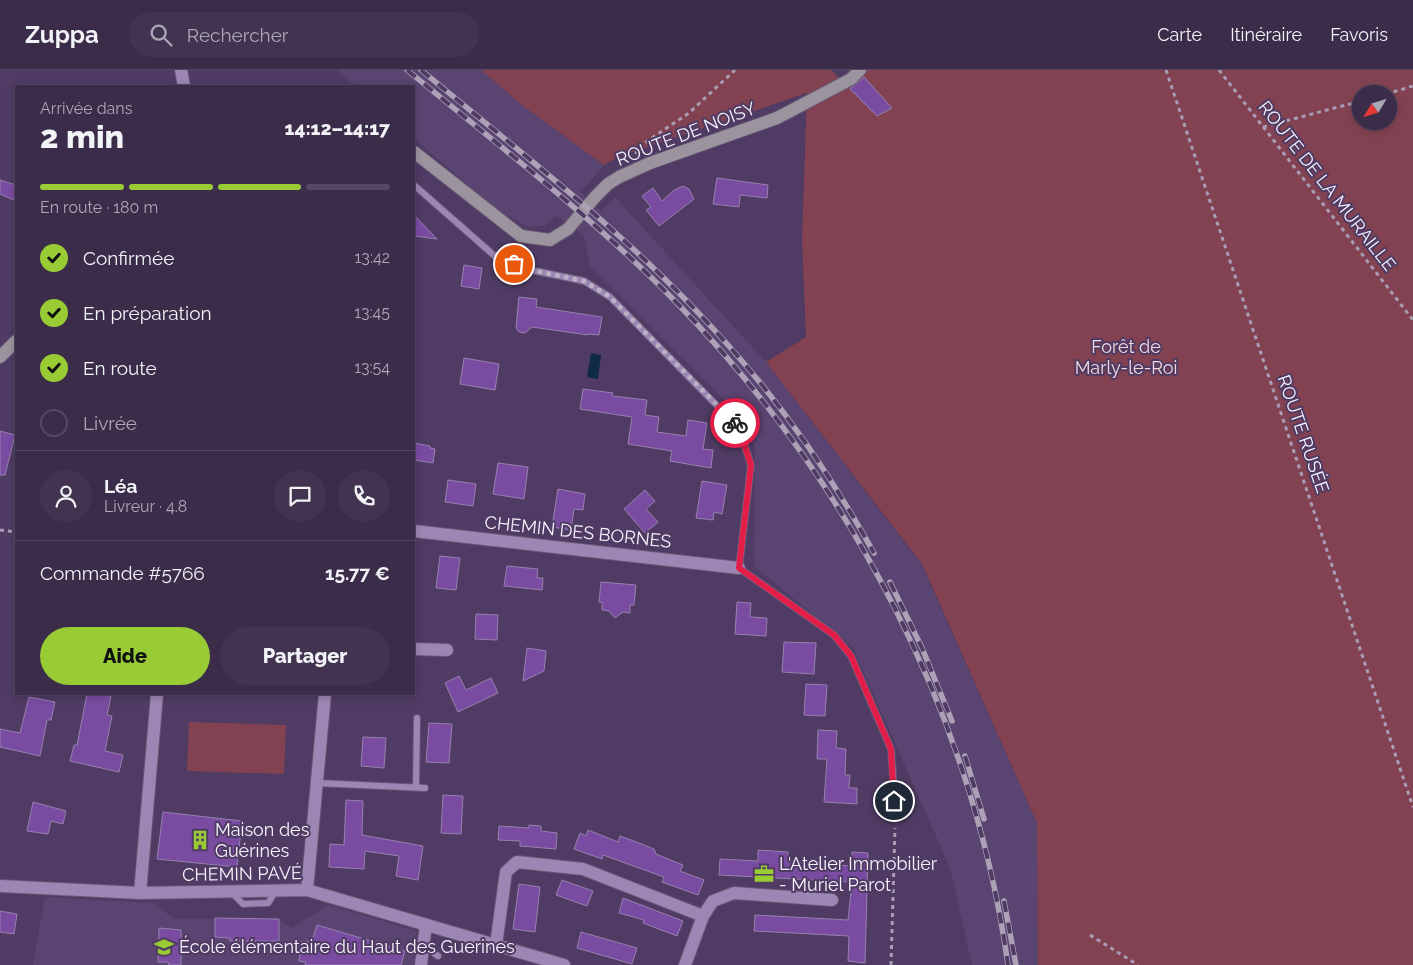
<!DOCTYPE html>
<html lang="fr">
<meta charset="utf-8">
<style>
body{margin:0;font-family:Raleway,sans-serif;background:#423451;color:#f1f3f6;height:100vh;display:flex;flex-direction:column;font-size:19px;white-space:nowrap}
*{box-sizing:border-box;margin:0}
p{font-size:16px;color:#aca7b5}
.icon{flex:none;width:28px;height:28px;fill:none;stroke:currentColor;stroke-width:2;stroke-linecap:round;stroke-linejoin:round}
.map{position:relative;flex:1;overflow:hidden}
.details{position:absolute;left:15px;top:15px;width:400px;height:610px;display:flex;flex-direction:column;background:#3b2c4a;border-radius:0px;box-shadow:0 2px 8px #0003,0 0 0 1px #544862}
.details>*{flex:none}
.needle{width:32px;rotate:232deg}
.buttons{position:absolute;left:1352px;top:15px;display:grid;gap:10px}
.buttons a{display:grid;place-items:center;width:45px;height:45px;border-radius:50%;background:#3b2c4a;box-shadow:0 2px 8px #0003,0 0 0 1px #544862;font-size:25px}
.pin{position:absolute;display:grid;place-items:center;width:42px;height:42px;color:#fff;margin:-21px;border:2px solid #fff;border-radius:50%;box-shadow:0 1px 5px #0007}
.courier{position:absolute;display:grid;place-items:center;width:50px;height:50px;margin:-25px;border:4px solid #e11d48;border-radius:50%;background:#fff;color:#222;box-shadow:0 1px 6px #0007}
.headline em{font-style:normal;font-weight:800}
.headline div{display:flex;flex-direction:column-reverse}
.headline{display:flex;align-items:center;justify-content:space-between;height:85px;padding:0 25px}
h1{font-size:32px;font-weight:800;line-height:38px}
.bar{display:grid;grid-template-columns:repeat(4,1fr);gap:8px 5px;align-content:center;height:60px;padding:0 25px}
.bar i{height:6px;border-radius:4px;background:#544862}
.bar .active{background:#99cb35}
.bar p{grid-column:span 4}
.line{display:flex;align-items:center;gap:12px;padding:0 25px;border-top:1px solid #544862}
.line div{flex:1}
.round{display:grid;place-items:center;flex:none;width:52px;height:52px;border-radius:26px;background:#423451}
ol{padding:0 25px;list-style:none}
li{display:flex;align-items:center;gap:15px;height:55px}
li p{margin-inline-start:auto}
li .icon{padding:5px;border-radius:50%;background:#99cb35;color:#111;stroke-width:4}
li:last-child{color:#aca7b5}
li i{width:28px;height:28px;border:2px solid #544862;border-radius:50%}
.primary-button{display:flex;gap:10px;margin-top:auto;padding:10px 25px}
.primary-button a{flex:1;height:58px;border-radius:30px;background:#99cb35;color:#111;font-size:20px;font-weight:800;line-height:58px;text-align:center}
.primary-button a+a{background:#423451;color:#f1f3f6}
header{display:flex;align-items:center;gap:30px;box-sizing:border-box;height:70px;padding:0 25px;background:#3b2c4a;border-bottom:1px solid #544862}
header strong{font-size:24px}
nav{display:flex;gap:28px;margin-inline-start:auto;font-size:18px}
.search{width:350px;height:45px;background:#423451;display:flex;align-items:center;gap:12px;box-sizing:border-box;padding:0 18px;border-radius:28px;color:#aca7b5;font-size:19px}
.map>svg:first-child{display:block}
.built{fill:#5a4471}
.green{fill:#834251;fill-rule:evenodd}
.water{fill:#102c44}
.building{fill:#794ba1;stroke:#9781ae}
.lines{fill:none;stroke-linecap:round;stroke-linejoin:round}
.lane-casing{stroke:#675775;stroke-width:8}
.street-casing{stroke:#675775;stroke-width:14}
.secondary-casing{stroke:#675775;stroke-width:14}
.path{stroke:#a99db5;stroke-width:3;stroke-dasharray:4 4;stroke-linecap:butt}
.lane{stroke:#9c86b3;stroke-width:6}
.street{stroke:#9c86b3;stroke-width:12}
.secondary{stroke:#9b949f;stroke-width:12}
.rail-casing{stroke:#ada1b8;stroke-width:5.5}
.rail{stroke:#4f3b63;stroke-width:4;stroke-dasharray:11;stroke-linecap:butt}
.done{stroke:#bcb2c6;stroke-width:5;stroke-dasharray:0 9}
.route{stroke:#e11d48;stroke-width:6}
.labels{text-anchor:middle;stroke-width:4;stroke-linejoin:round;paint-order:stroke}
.street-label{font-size:18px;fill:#f7f2fc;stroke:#4f3b63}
.park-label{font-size:18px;fill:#f4d6db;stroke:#4f3b63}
.poi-label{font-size:18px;fill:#f7f2fc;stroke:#4f3b63;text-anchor:start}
</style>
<header>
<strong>Zuppa</strong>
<div class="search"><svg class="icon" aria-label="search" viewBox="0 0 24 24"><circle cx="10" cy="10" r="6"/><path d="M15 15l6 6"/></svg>Rechercher</div>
<nav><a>Carte</a><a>Itinéraire</a><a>Favoris</a></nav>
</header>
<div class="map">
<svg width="1413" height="895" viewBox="0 0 1413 895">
<rect width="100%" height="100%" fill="#4f3b63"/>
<g class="built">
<path d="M337 0H481L523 36 604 95 581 122 601 141 615 127 766 292 921 494 1037 753 1038 895H972L950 798 853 578 754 496 755 377 734 340 590 197 584 165 557 146 543 156 528 157 495 139 414 68V16H355Z"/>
<path d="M45 827 154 833 174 849H279L291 858 329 835 417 861 413 895H33Z"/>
</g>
<g class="green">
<path d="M481 0H831L840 9 857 0H1413V895H1038L1037 753 922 494 766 292 806 267 802 170 807 23 618 87 604 95 523 36ZM1361 24H1389V51H1361Z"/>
<path d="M189 652 286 655 284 704 187 701Z"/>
</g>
<path class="water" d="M591 283 601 285 598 309 587 307Z"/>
<g class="building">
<path d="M864 7 892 38 877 46 850 19Z"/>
<path d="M717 108 768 115 767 128 740 125 739 137 713 134Z"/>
<path d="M0 110 16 115V131L0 124Z"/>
<path d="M683 116 689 119 694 129 659 156 646 140 651 137 642 126 653 118 662 131 674 120Z"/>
<path d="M414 145 437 169 414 166Z"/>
<path d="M464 195 482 198 479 219 461 216Z"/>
<path d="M519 227 537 229 536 237 602 247 599 265 588 264V265L532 257 525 263 519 262 516 258Z"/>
<path d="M464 288 499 294 495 320 460 314Z"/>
<path d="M583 319 613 323 612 326 647 330 645 345 659 347 657 362 686 366 688 350 707 353 703 379 713 380 711 398 670 391 672 381 628 374 632 347 580 339Z"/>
<path d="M0 361 15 365 5 405H0Z"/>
<path d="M414 373 430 376V378L435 379 433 393 414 390Z"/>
<path d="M498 393 528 397 524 429 493 424Z"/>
<path d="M448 410 476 414 473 436 445 432Z"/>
<path d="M702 411 727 415 722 444 714 442 713 450 696 448Z"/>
<path d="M558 419 585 424 583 440 574 439 571 460 552 457Z"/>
<path d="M645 420 655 431 646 439 658 452 645 463 624 439Z"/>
<path d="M440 486 460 488 456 520 436 518Z"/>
<path d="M507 496 538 499 537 508H543L542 520 504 516Z"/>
<path d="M601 512 636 515 634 535H630V543L623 542 615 548 609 541 602 540V532H599Z"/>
<path d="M737 532 751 533 750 547 767 548 766 566 735 564Z"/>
<path d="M476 544 498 545 497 570 475 569Z"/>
<path d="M784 572 816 573 814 604 782 602Z"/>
<path d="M527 578 546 581 544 601 523 611Z"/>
<path d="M459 606 466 620 491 608 498 623 458 642 445 613Z"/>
<path d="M806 614 827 615 825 646 804 645Z"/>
<path d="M87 624 111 626 107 645 112 646 105 681 123 685 119 702 70 691 74 675H77Z"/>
<path d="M29 627 55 632 51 650H47L40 686 0 677V659L20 663Z"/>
<path d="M429 653 452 654 449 693 426 692Z"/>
<path d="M818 660 837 661 836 678 846 679 845 705H850L849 718H857V734L824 732 827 689H817Z"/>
<path d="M363 667 386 668 384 698 361 696Z"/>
<path d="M443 725 463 726 461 764 441 763Z"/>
<path d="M346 730 363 731 362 765 423 776 418 810 396 806 399 786 365 781 364 799 329 797 330 774 344 775Z"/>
<path d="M33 732 66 741 63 754 51 751 48 764 27 761Z"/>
<path d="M163 742 242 751 237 797 157 789Z"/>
<path d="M529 755 541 756V761L557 763 556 779 520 776V771L498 770 499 756 529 758Z"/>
<path d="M588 760 618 772 620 766 639 773 654 779 656 784 683 795 680 801 704 810 698 825 662 812 664 807 603 785 602 789 574 779 580 763 586 766Z"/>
<path d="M758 780 788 782 787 792 852 796V782L868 783 865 893 848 891 849 866 754 861 755 845 848 850 852 812 719 805 720 789 758 791Z"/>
<path d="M562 810 593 821 587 836 556 825Z"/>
<path d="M519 814 540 817 535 862 513 859Z"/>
<path d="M623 828 683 851 677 866 643 853 644 850 619 843Z"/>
<path d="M0 841 17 844 14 864 0 862Z"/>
<path d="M215 848 279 849V871H230V868L215 867Z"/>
<path d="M317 855 405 881 401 895H305L306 892 299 891 300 884 296 883 298 872 312 871Z"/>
<path d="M159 858 181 860V895H169L168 892H158Z"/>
<path d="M581 862 637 878 632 894 577 878Z"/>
</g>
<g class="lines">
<defs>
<g id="lane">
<path d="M414 115 497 188 531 200 584 211 610 227 739 358 751 395 739 498 834 565 851 586 891 679 896 748"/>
<path d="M317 713 425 718"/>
<path d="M416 717 417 648"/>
<path d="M232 821 236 827 243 834 268 833 272 827 273 820"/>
<path d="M423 876 438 886"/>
</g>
<g id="street">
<path d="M181 0 184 16"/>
<path d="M414 461 739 498"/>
<path d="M414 579 447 580"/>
<path d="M0 816 140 823 307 820 564 895"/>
<path d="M307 820 325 624"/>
<path d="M140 823 157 624"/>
<path d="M496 875 506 802 517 792 583 799 703 846"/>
<path d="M421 895 426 855"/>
<path d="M685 895 703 846 713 831 734 823 832 830"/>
</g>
<g id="secondary">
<path d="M414 82 521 166 550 170 568 159 595 127 608 114 619 107 650 93 777 48 851 9 860 0"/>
<path d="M0 287 16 271"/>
</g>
</defs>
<use href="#lane" class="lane-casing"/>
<use href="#street" class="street-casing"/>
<use href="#secondary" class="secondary-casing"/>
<g class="path">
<path d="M1166 0 1413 737"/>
<path d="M1219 0 1413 250"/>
<path d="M1386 24 1413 16"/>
<path d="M1263 57 1361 31"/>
<path d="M636 84 637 78 689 43 735 0"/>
<path d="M0 460 16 462"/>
<path d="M1090 865 1138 895"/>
<path d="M891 895 895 758"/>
</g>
<use href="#lane" class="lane"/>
<use href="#street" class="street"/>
<use href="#secondary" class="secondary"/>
<defs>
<g id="rail">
<path d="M407 0C497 74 591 146 673 229 849 408 973 645 1008 895"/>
<path d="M421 0C526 87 636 171 727 274 784 337 833 409 874 483"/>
<path d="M890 512 922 578 952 651"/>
<path d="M965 686 984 749"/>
<path d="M1004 831 1016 895"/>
</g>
</defs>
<use href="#rail" class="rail-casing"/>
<use href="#rail" class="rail"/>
</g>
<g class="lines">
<path class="done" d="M514 194 531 200 584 211 610 227 735 353"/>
<path class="route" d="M735 353 739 358 751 395 739 498 834 565 851 586 891 679 894 731"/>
</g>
<defs>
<symbol id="building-bare" viewBox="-9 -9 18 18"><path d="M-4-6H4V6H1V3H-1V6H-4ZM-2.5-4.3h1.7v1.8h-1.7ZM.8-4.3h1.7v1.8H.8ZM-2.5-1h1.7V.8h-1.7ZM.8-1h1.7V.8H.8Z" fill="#99cb35" stroke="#4f3b63" stroke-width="2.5" paint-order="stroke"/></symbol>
<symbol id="office-bare" viewBox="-9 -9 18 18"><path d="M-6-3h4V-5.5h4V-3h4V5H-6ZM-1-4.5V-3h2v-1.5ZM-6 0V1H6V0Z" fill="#99cb35" stroke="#4f3b63" stroke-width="2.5" paint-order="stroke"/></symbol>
<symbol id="school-bare" viewBox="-9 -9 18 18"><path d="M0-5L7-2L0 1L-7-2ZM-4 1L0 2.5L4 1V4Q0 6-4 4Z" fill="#99cb35" stroke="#4f3b63" stroke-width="2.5" paint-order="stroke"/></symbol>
</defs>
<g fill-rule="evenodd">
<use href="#building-bare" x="186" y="756" width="28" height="28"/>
<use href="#office-bare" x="750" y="790" width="28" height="28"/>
<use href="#school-bare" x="150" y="863" width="28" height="28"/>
</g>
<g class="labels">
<g class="street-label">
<text transform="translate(686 64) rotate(-21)" y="6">ROUTE DE NOISY</text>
<text transform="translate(1327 116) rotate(52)" y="6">ROUTE DE LA MURAILLE</text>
<text transform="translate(1303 364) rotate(71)" y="6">ROUTE RUSÉE</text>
<text transform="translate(578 462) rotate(6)" y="6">CHEMIN DES BORNES</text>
<text transform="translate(242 804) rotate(-1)" y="6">CHEMIN PAVÉ</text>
</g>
<g class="park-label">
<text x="1126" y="283">Forêt de<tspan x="1126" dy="21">Marly-le-Roi</tspan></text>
</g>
<g class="poi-label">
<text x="215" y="766">Maison des<tspan x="215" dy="21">Guérines</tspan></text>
<text x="779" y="800">L'Atelier Immobilier<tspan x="779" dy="21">- Muriel Parot</tspan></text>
<text x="179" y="883">École élémentaire du Haut des Guerines</text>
</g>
</g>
</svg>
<div class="buttons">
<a><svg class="needle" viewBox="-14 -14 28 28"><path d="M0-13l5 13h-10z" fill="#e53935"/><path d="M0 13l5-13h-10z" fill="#aca7b5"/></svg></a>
</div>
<div class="pin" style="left:514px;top:194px;background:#ea580c"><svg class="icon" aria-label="bag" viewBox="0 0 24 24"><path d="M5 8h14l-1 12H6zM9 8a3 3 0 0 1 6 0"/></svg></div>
<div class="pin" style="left:894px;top:731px;background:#1f2937"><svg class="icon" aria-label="home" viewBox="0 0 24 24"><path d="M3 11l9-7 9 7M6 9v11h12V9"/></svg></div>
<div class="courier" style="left:735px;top:353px"><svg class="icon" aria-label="bike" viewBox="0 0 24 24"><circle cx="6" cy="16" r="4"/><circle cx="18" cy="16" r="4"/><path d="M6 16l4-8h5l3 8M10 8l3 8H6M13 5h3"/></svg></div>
<section class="details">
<div class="headline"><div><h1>2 min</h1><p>Arrivée dans</p></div><em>14:12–14:17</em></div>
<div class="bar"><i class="active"></i><i class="active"></i><i class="active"></i><i></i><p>En route · 180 m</p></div>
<ol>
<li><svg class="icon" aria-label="check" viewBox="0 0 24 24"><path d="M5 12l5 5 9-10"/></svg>Confirmée<p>13:42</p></li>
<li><svg class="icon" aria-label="check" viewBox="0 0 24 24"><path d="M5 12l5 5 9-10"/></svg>En préparation<p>13:45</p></li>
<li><svg class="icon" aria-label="check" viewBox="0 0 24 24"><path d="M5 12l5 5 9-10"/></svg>En route<p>13:54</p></li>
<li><i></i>Livrée</li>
</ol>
<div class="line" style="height:90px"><a class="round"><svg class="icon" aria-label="person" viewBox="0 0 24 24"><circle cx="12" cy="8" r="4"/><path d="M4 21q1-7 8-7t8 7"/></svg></a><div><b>Léa</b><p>Livreur · 4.8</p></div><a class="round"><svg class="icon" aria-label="chat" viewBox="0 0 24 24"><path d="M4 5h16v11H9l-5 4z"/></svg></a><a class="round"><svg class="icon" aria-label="phone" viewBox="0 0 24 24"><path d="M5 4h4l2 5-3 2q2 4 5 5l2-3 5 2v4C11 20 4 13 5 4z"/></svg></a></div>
<div class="line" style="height:65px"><div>Commande #5766</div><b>15.77 €</b></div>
<div class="primary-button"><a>Aide</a><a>Partager</a></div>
</section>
</div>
